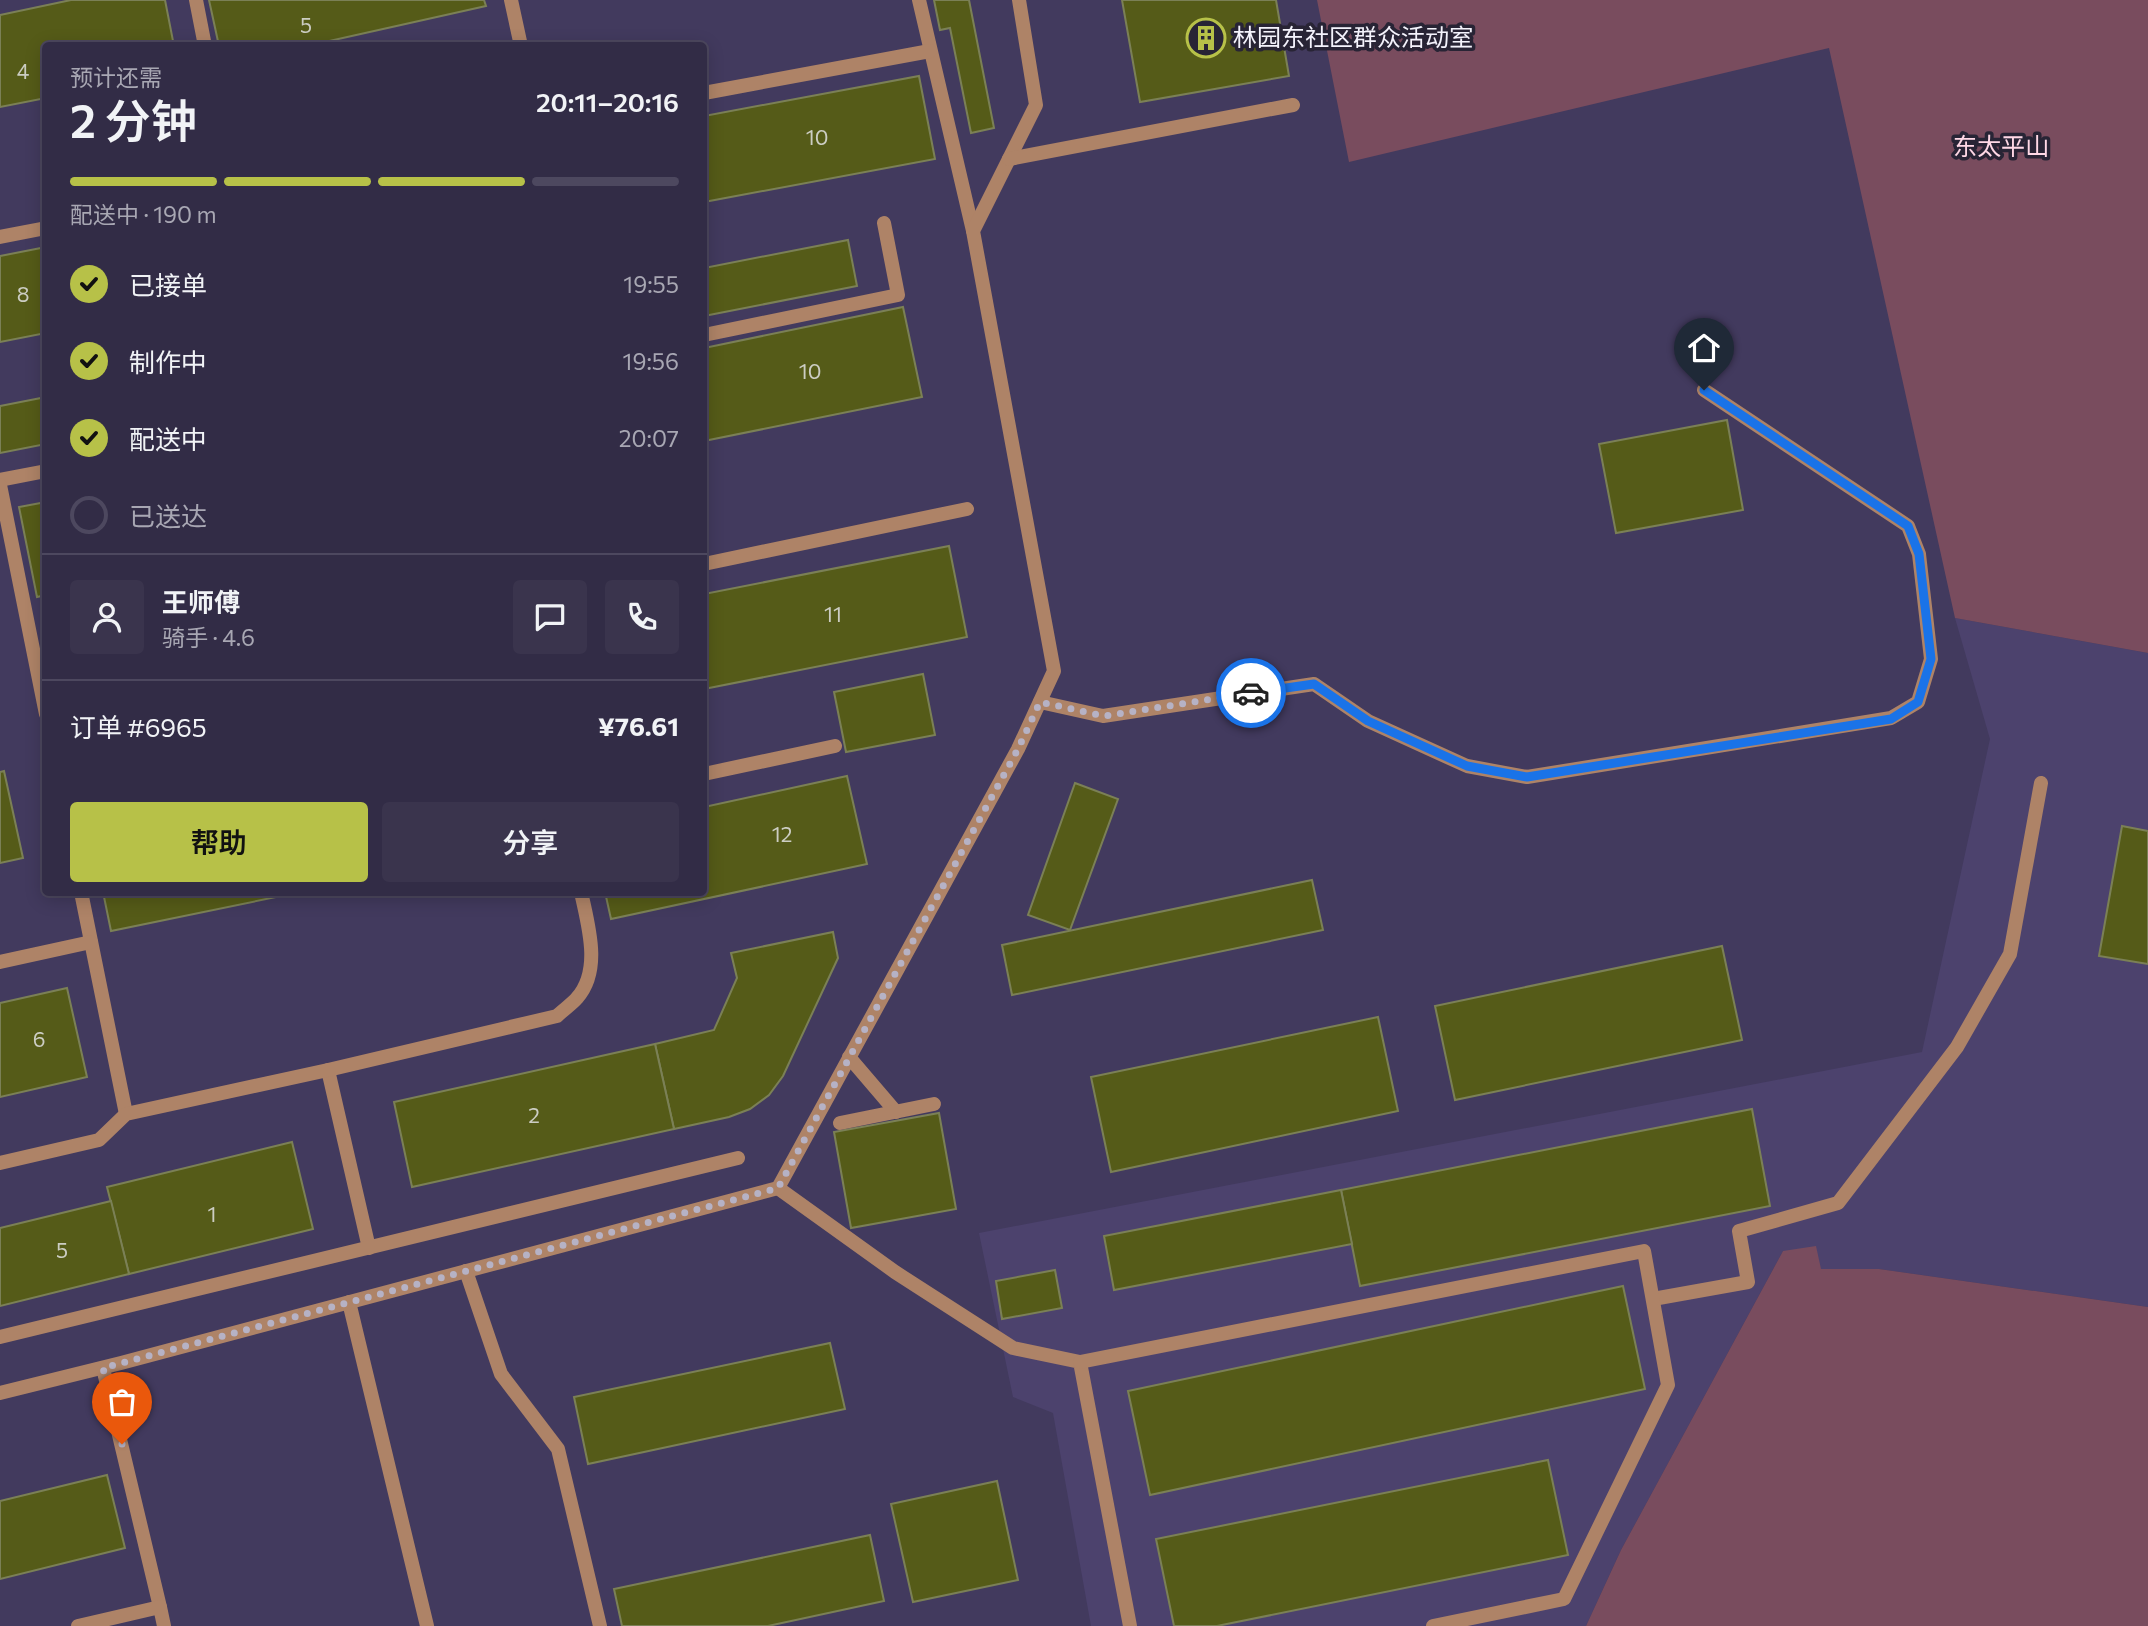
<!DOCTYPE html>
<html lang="zh">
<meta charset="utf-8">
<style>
body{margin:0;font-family:Commissioner,"Noto Sans SC",sans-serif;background:#3a344d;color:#f1f3f6;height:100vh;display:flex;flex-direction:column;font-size:26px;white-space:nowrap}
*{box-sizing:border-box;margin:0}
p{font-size:23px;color:#a8a7b3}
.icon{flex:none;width:38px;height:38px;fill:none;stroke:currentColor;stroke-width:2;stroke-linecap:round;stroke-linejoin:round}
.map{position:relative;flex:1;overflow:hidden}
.details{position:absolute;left:42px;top:42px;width:665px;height:854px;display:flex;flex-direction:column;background:#322c46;border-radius:7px;box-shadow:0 4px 18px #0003,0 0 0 2px #4d485f}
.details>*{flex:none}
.pin{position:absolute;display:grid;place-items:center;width:60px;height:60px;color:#fff;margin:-72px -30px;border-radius:50% 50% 50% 0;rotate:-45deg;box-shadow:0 0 7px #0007}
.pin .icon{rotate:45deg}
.courier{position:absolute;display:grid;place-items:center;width:70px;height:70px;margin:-35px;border:5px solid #1a73e8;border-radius:50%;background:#fff;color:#222;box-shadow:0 2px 9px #0007}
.overview em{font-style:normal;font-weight:600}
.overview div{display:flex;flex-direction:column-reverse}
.overview{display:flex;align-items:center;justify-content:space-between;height:119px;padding:0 28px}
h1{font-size:46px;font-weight:600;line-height:52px}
.bar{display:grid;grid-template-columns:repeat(4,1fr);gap:10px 7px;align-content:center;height:84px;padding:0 28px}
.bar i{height:9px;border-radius:5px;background:#4d485f}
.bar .current{background:#b7c148}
.bar p{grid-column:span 4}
.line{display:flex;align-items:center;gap:18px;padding:0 28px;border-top:2px solid #4d485f}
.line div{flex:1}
.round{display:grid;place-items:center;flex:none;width:74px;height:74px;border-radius:7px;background:#3a344d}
ol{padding:0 28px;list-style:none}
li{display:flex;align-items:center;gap:21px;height:77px}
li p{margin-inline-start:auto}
li .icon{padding:7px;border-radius:50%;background:#b7c148;color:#111;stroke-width:4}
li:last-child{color:#a8a7b3}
li i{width:38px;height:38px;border:4px solid #4d485f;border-radius:50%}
.cta{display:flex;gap:14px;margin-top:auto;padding:14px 28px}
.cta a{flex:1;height:80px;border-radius:7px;background:#b7c148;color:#111;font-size:28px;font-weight:600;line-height:80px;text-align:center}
.cta a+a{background:#3a344d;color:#f1f3f6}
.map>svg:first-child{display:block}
.built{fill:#4c426d}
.green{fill:#794c5e}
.building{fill:#555b18;stroke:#7b8056;stroke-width:2}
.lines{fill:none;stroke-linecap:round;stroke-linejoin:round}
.service{stroke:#ae8367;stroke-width:14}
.minor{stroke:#ae8367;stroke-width:14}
.tertiary{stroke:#ae8367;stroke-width:14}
.done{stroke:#b6b2c5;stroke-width:7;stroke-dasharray:0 12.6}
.route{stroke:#1a73e8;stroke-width:9}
.labels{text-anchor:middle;stroke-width:7;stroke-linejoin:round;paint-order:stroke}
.number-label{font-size:21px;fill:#cccdc3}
.poi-label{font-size:24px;fill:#f4f3fc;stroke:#282435;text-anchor:start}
.park-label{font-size:24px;fill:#ffd8e6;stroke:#282435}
</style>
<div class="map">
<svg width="2148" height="1626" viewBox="0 0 2148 1626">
<rect width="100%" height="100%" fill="#423a5e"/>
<path class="built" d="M1955 618 2148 653V1307L1879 1269H1821L1783 1251 1621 1550 1586 1626H1091L1053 1413 1013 1397 979 1233 1922 1052 1990 739Z"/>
<g class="green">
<path d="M1317 0H2148V653L1955 618 1829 48 1349 162Z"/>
<path d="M1816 1246 1821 1269H1879L2148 1307V1626H1586L1621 1550 1783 1251Z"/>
</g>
<g class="building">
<path d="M71 0H165L174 46H46V98L0 107V15Z"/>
<path d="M209 0H484L486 6 307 46H219Z"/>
<path d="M934 0H969L994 128 971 133 950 28 940 30Z"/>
<path d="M1122 0H1276L1289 76 1140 102Z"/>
<path d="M919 76 935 159 704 202V116Z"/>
<path d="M848 240 857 286 704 316V268Z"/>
<path d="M46 247V333L0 342V256Z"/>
<path d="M903 307 922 397 704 441V348Z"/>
<path d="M46 397V444L0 453V406Z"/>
<path d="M1727 420 1743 510 1616 533 1599 444Z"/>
<path d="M46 502V595L37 597 19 507Z"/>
<path d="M949 546 967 637 704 689V594Z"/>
<path d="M923 674 935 735 846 752 834 692Z"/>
<path d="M4 771 23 858 0 863V772Z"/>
<path d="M847 776 867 864 611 919 605 892H704V807Z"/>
<path d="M1075 783 1118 799 1070 930 1028 915Z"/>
<path d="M2122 826 2148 831V964L2099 956Z"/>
<path d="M1312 880 1323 930 1012 995 1002 945Z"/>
<path d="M103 892H286V895L111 931Z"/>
<path d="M833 932 838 958 783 1076 769 1095 750 1109 729 1117 674 1129 655 1044 714 1030 737 978 731 953Z"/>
<path d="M1722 946 1742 1040 1455 1100 1435 1006Z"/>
<path d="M67 988 87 1077 0 1097V1003Z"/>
<path d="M1378 1017 1398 1111 1111 1172 1091 1077Z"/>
<path d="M655 1044 674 1129 412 1187 394 1102Z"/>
<path d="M1752 1109 1770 1206 1360 1286 1341 1190Z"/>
<path d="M939 1113 956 1209 851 1228 834 1132Z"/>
<path d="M292 1142 313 1229 129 1274 107 1187Z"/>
<path d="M1341 1190 1352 1244 1114 1290 1104 1236Z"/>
<path d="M111 1201 129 1274 0 1306V1228Z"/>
<path d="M1055 1270 1062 1308 1002 1319 996 1281Z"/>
<path d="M1623 1286 1645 1389 1150 1495 1128 1391Z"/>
<path d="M830 1343 845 1409 588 1464 574 1397Z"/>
<path d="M1548 1460 1568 1555 1217 1626H1174L1156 1539Z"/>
<path d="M107 1475 125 1548 0 1579V1501Z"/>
<path d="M997 1481 1018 1580 913 1602 891 1504Z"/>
<path d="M870 1535 884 1601 768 1626H622L614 1589Z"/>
</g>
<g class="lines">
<path class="service" d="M1040 702 1103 716 1314 684 1368 721 1467 766 1527 777 1891 718 1918 702 1931 659 1919 554 1908 526 1704 390"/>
<g class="minor">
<path d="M196 0 205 46"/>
<path d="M511 0 521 46"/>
<path d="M919 0 973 231"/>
<path d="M1019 0 1036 105 973 231 1054 671 1018 749 778 1188 895 1272 1013 1348 1080 1362 1130 1626"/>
<path d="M704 93 930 51"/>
<path d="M1009 159 1293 105"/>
<path d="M0 237 46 228"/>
<path d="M704 335 898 295 884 223"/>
<path d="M0 480 46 471"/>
<path d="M0 485 46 714"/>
<path d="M704 564 967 509"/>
<path d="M704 774 835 746"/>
<path d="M81 892 126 1114"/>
<path d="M0 962 91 942"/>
<path d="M849 1057 896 1112"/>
<path d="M328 1070 369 1248"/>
<path d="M840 1123 934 1104"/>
<path d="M0 1163 99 1140 126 1114 328 1070 557 1016C563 1010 572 1004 577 998 602 970 588 925 581 892"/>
<path d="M466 1271 501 1374 558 1449 600 1626"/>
<path d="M1653 1299 1748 1282 1739 1231 1838 1203 1957 1047 2010 954 2041 783"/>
<path d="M349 1302 427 1626"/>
<path d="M0 1337 738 1158"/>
<path d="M1080 1362 1644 1251 1668 1385 1564 1599 1433 1626"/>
<path d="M103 1368 160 1607"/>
<path d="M78 1626 160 1607 164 1626"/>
</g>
<path class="tertiary" d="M0 1393 121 1363 778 1188"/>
</g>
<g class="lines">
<path class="done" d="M122 1444 103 1368 778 1188 1018 749 1040 702 1104 716 1251 693"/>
<path class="route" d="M1251 693 1314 684 1368 721 1467 766 1527 777 1891 719 1918 702 1931 659 1919 554 1908 526 1704 390"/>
</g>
<defs>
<symbol id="building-ring" viewBox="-11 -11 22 22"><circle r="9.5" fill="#282435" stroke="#b7c148" stroke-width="1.5"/><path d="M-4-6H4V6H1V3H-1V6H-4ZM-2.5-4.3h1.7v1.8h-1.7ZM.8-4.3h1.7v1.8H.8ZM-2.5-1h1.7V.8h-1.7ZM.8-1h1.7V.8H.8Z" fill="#b7c148"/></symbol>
</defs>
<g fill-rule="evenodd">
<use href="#building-ring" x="1184" y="16" width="44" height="44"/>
</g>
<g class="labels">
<g class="number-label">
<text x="306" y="33">5</text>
<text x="23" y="79">4</text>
<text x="817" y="145">10</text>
<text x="23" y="302">8</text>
<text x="810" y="379">10</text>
<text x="833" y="622">11</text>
<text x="782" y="842">12</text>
<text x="39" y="1047">6</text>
<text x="534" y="1123">2</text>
<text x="212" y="1222">1</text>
<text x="62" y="1258">5</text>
</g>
<g class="poi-label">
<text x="1233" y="46">林园东社区群众活动室</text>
</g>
<g class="park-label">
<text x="2001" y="155">东太平山</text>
</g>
</g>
</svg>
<div class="pin" style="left:122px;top:1444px;background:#ea580c"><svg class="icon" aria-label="bag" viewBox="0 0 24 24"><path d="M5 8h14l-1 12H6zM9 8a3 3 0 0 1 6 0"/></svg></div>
<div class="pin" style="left:1704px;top:390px;background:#1f2937"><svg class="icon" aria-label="home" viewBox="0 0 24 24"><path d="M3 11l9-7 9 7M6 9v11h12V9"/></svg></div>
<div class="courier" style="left:1251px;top:693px"><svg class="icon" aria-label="car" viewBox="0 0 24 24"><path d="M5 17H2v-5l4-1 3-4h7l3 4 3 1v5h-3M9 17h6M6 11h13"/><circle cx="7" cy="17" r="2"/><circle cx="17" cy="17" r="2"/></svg></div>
<section class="details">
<div class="overview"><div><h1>2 分钟</h1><p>预计还需</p></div><em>20:11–20:16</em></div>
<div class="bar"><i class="current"></i><i class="current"></i><i class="current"></i><i></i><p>配送中 · 190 m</p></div>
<ol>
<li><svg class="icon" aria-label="check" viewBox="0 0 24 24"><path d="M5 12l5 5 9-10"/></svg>已接单<p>19:55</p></li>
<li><svg class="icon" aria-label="check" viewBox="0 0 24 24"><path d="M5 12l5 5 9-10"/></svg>制作中<p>19:56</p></li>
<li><svg class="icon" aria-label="check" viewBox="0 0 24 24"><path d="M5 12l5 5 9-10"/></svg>配送中<p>20:07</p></li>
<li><i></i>已送达</li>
</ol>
<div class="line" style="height:126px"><a class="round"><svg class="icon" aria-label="person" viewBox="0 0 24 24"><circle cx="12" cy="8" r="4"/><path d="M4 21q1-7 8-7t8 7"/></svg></a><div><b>王师傅</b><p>骑手 · 4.6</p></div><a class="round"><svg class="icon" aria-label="chat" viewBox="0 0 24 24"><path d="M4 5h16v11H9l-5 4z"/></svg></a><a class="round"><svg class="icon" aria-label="phone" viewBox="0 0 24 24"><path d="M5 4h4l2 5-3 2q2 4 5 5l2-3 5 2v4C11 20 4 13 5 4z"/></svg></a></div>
<div class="line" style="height:91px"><div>订单 #6965</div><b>¥76.61</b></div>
<div class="cta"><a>帮助</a><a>分享</a></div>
</section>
</div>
